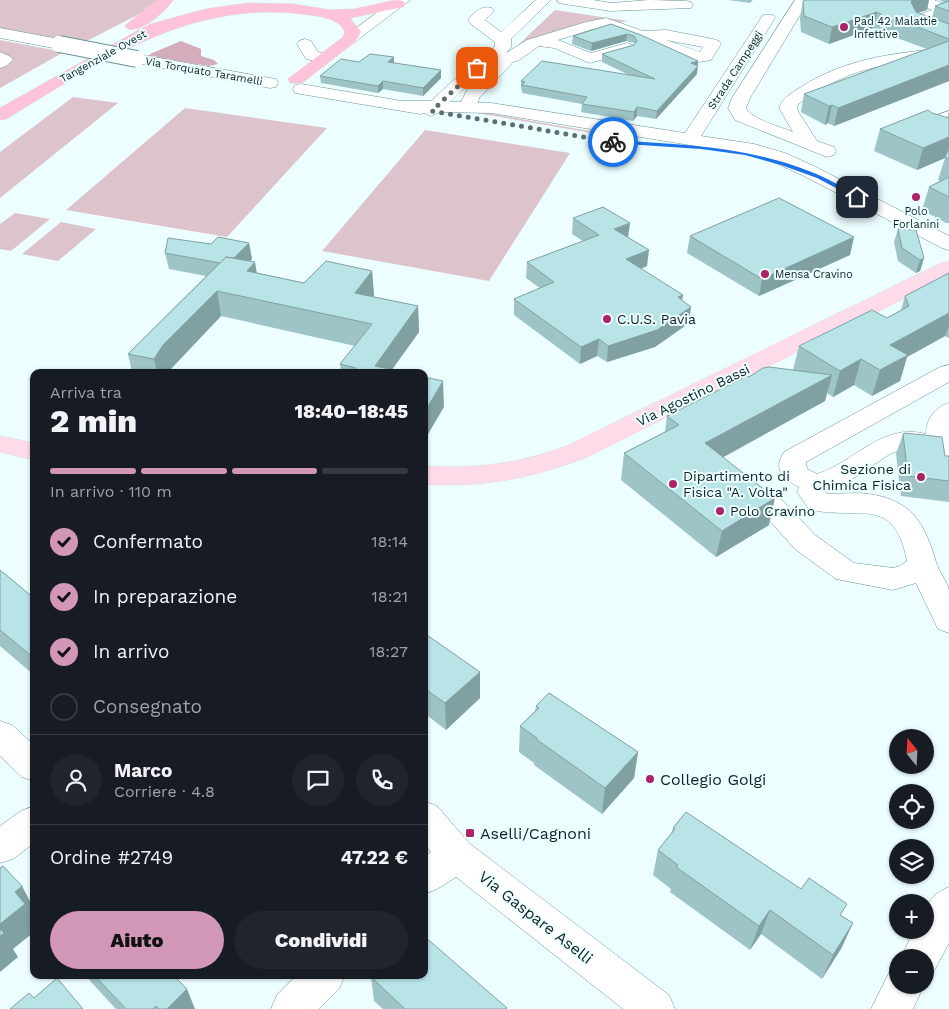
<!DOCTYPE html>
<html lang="it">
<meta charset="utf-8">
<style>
body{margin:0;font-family:"Work Sans",sans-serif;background:#20242c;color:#f1f3f6;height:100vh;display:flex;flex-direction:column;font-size:19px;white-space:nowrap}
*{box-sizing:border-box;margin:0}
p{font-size:16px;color:#9ea1a6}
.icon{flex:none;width:28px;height:28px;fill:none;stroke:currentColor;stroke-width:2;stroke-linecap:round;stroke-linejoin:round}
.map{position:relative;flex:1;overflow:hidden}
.panel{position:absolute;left:30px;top:369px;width:398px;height:610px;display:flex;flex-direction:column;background:#171b24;border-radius:10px;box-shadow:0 1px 4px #0004}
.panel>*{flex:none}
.needle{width:32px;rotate:342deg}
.buttons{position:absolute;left:889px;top:729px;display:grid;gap:10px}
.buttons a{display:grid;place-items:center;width:45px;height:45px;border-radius:50%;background:#171b24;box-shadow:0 1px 4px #0004;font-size:25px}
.pin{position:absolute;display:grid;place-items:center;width:42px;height:42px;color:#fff;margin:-21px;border-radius:10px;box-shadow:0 2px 8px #0006}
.courier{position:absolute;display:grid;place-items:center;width:50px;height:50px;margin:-25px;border:4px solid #1a73e8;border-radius:50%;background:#fff;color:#222;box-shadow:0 1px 6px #0007}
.overview em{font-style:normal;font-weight:800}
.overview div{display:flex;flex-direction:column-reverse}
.overview{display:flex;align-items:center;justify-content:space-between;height:85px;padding:0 20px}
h1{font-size:32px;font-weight:800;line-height:38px}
.bar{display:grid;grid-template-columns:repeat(4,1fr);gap:8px 5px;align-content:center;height:60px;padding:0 20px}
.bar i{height:6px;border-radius:4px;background:#363941}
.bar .selected{background:#d296b7}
.bar p{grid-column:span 4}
.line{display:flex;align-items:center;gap:12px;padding:0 20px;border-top:1px solid #363941}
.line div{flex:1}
.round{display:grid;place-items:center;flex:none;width:52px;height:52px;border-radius:26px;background:#20242c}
ol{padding:0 20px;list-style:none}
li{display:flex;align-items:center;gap:15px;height:55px}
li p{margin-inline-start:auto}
li .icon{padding:5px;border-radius:50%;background:#d296b7;color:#111;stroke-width:4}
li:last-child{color:#9ea1a6}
li i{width:28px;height:28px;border:2px solid #363941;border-radius:50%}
.button{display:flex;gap:10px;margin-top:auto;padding:10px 20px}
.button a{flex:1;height:58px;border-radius:30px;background:#d296b7;color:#111;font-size:20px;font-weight:800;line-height:58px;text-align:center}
.button a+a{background:#20242c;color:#f1f3f6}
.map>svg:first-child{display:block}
.green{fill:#ddc4cc}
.forest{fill:#d3adbb}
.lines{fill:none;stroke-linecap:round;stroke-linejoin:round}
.minor-casing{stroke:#6a9496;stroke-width:1}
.major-casing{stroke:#d9dcdc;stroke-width:1}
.highway-casing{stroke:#d9dcdc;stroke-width:1}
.minor{fill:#fff;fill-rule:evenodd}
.major{fill:#fedbe8;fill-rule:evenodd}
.highway{fill:#fec3d9;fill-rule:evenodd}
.minor-bridge-casing{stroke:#6a9496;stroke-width:18;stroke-linecap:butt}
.minor-bridge{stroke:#fff;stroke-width:16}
.wall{fill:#9ec4c7}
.shaded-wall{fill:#81a0a2}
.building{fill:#b8e4e7;stroke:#81a0a2}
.route{fill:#1a73e8}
.done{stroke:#5e6f70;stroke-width:5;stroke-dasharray:0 9}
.poi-dot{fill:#ab2469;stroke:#ecfeff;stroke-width:2}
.labels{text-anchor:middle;stroke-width:4;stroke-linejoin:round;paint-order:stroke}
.far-poi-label{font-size:11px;fill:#112223;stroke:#ecfeff;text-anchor:start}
.far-street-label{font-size:11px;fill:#112223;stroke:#ecfeff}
.poi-label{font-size:14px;fill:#112223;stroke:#ecfeff;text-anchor:start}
.street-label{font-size:14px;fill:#112223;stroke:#ecfeff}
.near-poi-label{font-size:16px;fill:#112223;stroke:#ecfeff;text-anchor:start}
.near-street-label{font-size:16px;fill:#112223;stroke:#ecfeff}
</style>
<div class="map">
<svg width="949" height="1009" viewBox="0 0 949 1009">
<rect width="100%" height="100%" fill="#ecfeff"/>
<g class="green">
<path d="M0 0H160L149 9 81 44 0 30Z"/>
<path d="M555 10 628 21 529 40 518 45Z"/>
<path d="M0 40 64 52 0 88V66L11 58 0 54Z"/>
<path d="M73 97 118 103 0 198V152Z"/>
<path d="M185 108 327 128 227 237 66 210Z"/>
<path d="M475 111 630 138 632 140 471 112Z"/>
<path d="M425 130 570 153 489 281 322 251Z"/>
<path d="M15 213 50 219 11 251 0 249V224Z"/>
<path d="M61 222 96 229 58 261 22 254Z"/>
</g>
<path class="forest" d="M181 41 201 49V56L214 60 218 64 209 66 148 56 152 53Z"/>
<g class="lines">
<defs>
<g id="minor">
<path d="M394 0H410L355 42H345L342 39 345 36Z"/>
<path d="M536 0H551L511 39V47L506 53 527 40 586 22 606 18 643 31 666 30 713 39 719 41 721 44 711 60 699 62 605 28 593 29 558 40 591 53 627 43 633 45 635 48 633 51 590 63 554 48 539 46 519 60 513 62 479 98 478 103H491L685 133 763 15H773L775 18 701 136 754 144 785 153 816 167 949 236V250L942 248 802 175 771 161 752 155 491 113 440 112 431 116 424 113 420 114 301 94 295 93 293 89 295 85 301 84 402 101H431L483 53 490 51 495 46V42L472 25 468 20C474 12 482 5 492 8L494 11 485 20 501 32ZM666 40 703 47 700 52ZM493 61 495 62 467 90 461 102H450Z"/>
<path d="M557 0H593L611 3 649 0 686 1 691 2 693 5 691 8 611 11 564 4 559 3Z"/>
<path d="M795 0H809L750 98 746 108C751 119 781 127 793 132L779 108C783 97 792 93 801 87 840 62 881 55 926 50L932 52 934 55 932 58 926 60C869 66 846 71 798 104L797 108 799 113 817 141 834 147 836 151 834 155 827 157 735 120 728 108 732 98Z"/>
<path d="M915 0H934L949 6V14L925 22 949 31V41L912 27 908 20 911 17 932 10 917 3Z"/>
<path d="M0 28 59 39 65 41 67 44 65 47 59 49 0 38Z"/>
<path d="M305 39 311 41 318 52 330 55 332 58 330 61 324 63 306 59 297 44 299 41Z"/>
<path d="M0 52 11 57 13 60 6 66 0 68Z"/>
<path d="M137 54 270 78 276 79 278 83 276 87 270 88 131 62 129 59 131 56Z"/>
<path d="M949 111V122L940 126 949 130V141L926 133 919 124 922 120Z"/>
<path d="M949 365V382L806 462 807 469 817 474C854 463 882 422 926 434 926 419 935 407 949 403V457L917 448 900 450 890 454 846 483 825 491 827 494C841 494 856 492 869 494 912 500 925 524 936 562 939 572 947 581 949 590 949 603 949 619 949 633L938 629 916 583 893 590 836 579 795 549 753 502 757 495 767 493 777 495 815 535 854 563 893 568 900 566 907 561C894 492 856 522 809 509L797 492 799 487C784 479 772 470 784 452L940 367Z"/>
<path d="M0 721 12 725 34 745V781L22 777 0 756Z"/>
<path d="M424 801 437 806 470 844 669 995 675 1009H623L456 877 437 889 424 894V857L431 852 424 843Z"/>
<path d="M34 806V843L13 859 0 863V826L21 811Z"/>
<path d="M949 887V943L934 971 925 975V958H901L914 930H925C925 908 927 896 949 887Z"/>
<path d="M898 968V985H924L913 1009H871L890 971Z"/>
<path d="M297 975H345L339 989 319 1009H271L277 995Z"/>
</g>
<g id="major">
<path d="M949 262V276L587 457C533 478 482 488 424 484V466C477 469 519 464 569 445L941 263Z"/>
<path d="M0 436 34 443V460L0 452Z"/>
</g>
<g id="highway">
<path d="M158 0H173C166 11 141 33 128 29L125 26 128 23Z"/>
<path d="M396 0 403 1 405 4 403 7 398 8 350 18 361 32 355 42 302 83H290L288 79 343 37 345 32C339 17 316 16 302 14 188 0 99 63 6 119L0 120V108L135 32 151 24 180 16 206 9 248 3 294 4 330 10 354 9Z"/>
</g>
</defs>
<use href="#minor" class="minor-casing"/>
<use href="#major" class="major-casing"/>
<use href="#highway" class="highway-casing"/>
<use href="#minor" class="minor"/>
<use href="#major" class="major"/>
<use href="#highway" class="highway"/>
<defs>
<path id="minor-bridge" d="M59 44 137 59"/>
</defs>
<use href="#minor-bridge" class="minor-bridge-casing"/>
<use href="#minor-bridge" class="minor-bridge"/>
</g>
<g class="wall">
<path d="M728 0H753L750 3Z"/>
<path d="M804 0H929L927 10 917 13 932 18 935 6 944 2 939 0H949V81L834 126 828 123 825 125 801 112 804 94 927 49 897 38 886 36 873 28 829 44 801 32 800 18 803 2Z"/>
<path d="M611 24 698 61 697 74 656 119 637 116 633 121 581 112 582 104 522 93V90L521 89V81L629 75 602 62V54L634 45V43L626 41 591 51 572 44 573 36Z"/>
<path d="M394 57V63L441 78 423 96 383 89 378 93 321 83 320 76 359 62Z"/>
<path d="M949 111V223H946L922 210 929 187 940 181 938 180 945 158 917 170 874 151 880 129 932 113 947 118Z"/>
<path d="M573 218 628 238 647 266 641 269 682 300 689 323 655 347 607 362 597 356 580 364 514 315V299L540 288 526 278 527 262 583 241 572 234Z"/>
<path d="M898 229 924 258 920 271 916 273 898 261 894 242Z"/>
<path d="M690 236 850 255 759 296 687 253Z"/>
<path d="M249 243 252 259 250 261 257 273 304 283 372 271 374 295 373 297 418 306 419 332 392 370 404 372H341L340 364 355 346 221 316 168 372H132L128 354 206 276 169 269 165 253 211 244Z"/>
<path d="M949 273V338L945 336 907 357 900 381 872 396 854 385 833 397 827 393 825 401 723 457 769 525 716 557 621 480 624 453 665 432 667 416 749 377 793 370 799 346 887 318 901 310 905 296Z"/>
<path d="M903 434 945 456H949V502L901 496 896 454Z"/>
<path d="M0 570 34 598V675L0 646Z"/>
<path d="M424 633 480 698 446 730 424 713Z"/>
<path d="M536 706 638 752 634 778 602 814 534 765V763L519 752 520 726 535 711Z"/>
<path d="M673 828 801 889 842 916V947L822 979 761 934 750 950 670 892 671 889 653 875 658 850 671 834Z"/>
<path d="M87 975H176L178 980 195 1009H116L91 982Z"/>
<path d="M371 977 507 1008V1009H383L374 1001Z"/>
</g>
<g class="shaded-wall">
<path d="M913 0H929L927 10 910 15 911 2Z"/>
<path d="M877 12 873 28 829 44 832 27Z"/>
<path d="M627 34 626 41 591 51 592 43Z"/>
<path d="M394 57V64L388 62Z"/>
<path d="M698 61 697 74 656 119 657 111 691 63Z"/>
<path d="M949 65V81L834 126 838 108Z"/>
<path d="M441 70V78L423 96V88Z"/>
<path d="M383 81V89L378 93V86Z"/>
<path d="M832 105 828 123 825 125 829 106Z"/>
<path d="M637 107V116L633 121 634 112Z"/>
<path d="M949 137V156L945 157V158L917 170 923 148Z"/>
<path d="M630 223 628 238 614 229Z"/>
<path d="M854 237 850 255 759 296 762 279Z"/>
<path d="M249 243 252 259 230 281 228 264Z"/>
<path d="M649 250 647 266 624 275 626 259Z"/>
<path d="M924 258 920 271 916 273 920 260Z"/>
<path d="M255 262 259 287 247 271Z"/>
<path d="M372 271 374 295 357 318 355 293Z"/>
<path d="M217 291 221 316 168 372H157L154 359 163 345Z"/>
<path d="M683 295 680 311 678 297Z"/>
<path d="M418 306 419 332 390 372 375 366Z"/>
<path d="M691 307 689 323 655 347 607 362 608 346Z"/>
<path d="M949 313V326L945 336 907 357 900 381 872 396 880 370 890 345Z"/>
<path d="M599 339 597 356 580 364 581 347Z"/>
<path d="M861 359 854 385 833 397 840 371Z"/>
<path d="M832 375 825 401 700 470 705 443Z"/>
<path d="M443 381 444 407 424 441V413Z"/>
<path d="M775 498 769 525 716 557 722 531Z"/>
<path d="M480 672V698L446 730 445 703Z"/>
<path d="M638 752 634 778 602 814 605 788Z"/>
<path d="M22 886 34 909V912L31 914 34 919V932L13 949 18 957 0 972V924L15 892Z"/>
<path d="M770 910 761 934 750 950 759 926Z"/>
<path d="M853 923 842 947 822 979 833 955Z"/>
<path d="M187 989 195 1009H167Z"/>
</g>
<g class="building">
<path d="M804 0H913L911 2 916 12 949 24V39L902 21 890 20 877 12 832 27 804 16 803 2Z"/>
<path d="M949 1V11L935 6Z"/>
<path d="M611 24 641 35 698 61 691 63 698 66 657 111 637 107 634 112 582 104 587 97 522 85 525 82 521 81 542 61 655 79 602 54 634 45 637 41 634 36 627 34 592 43 573 36Z"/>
<path d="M949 41V65L838 108 832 105 829 106 804 94Z"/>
<path d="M370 54 394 57 388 62 441 70 423 88 383 81 378 86 320 76 341 59 359 62Z"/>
<path d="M928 110 932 113 949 118V137L923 148 880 129Z"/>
<path d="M949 148V159L945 157Z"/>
<path d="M949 177V197L929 187Z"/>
<path d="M779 198 854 237 762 279 690 236Z"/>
<path d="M603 207 630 223 614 229 649 250 626 259 683 295 678 297 691 307 657 330 608 346 599 339 581 347 514 299 554 282 527 262 599 235 573 218Z"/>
<path d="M898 229 916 230 924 258 920 260 902 248Z"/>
<path d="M218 237 249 243 234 258 226 257 220 263 165 253 168 238 211 244Z"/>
<path d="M226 257 255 262 247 271 304 283 326 261 372 271 355 293 418 306 375 366 404 372H353L356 368 340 364 372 324 217 291 163 345 154 359 128 354Z"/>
<path d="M949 273V313L890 345 908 355 880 370 861 359 840 371 799 346 872 310 887 318 909 306 905 296Z"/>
<path d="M769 367 832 375 705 443 775 498 722 531 624 453 679 425 667 416 747 376 749 377 763 368Z"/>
<path d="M424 377 443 381 424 413Z"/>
<path d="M905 433 942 437 945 456H949V481L908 476 903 434Z"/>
<path d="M0 570 34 598V658L0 630Z"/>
<path d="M424 633 480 672 445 703 424 688Z"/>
<path d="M549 693 638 752 605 788 536 739 537 738 520 726 539 708 536 706Z"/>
<path d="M686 812 801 889 809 878 847 904 840 915 853 923 833 955 770 910 759 926 676 867 678 865 658 850 675 829 673 828Z"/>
<path d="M3 866 22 886 15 892 25 904 0 924V868Z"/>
<path d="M0 929 4 933 0 936Z"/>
<path d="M424 936 507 1008 506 1009H405L371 977 373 975H424Z"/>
<path d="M94 975H173L187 989 167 1009H159L156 1006 153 1009H126Z"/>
<path d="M57 978 83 1009H10L29 993 34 998Z"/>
</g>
<path class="route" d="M613 140C689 145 768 147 837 184 844 188 853 192 860 197L855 198 817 178 781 165 745 155 701 149 611 143Z"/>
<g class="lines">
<path class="done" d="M477 68 432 111 613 142"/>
</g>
<g class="poi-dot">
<circle cx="844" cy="27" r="5"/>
<circle cx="916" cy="197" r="5"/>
<circle cx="765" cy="274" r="5"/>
<circle cx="607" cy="319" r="5"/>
<circle cx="921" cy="477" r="5"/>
<circle cx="673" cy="484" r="5"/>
<circle cx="720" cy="511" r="5"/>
<circle cx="650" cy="779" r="5"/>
<rect x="465" y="828" width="10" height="10" rx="2.5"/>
</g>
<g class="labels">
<g class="far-poi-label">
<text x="854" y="25">Pad 42 Malattie<tspan x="854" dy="13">Infettive</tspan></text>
<text x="916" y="215" text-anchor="middle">Polo<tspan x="916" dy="13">Forlanini</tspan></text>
<text x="775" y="278">Mensa Cravino</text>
</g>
<g class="far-street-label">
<text transform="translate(103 56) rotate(-29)" y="4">Tangenziale Ovest</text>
<text transform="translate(735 70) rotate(-57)" y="4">Strada Campeggi</text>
<text transform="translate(204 71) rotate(10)" y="4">Via Torquato Taramelli</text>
</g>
<g class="poi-label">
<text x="617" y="324">C.U.S. Pavia</text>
<text x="911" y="474" text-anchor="end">Sezione di<tspan x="911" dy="16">Chimica Fisica</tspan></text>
<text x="683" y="481">Dipartimento di<tspan x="683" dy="16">Fisica "A. Volta"</tspan></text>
<text x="730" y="516">Polo Cravino</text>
</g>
<g class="street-label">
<text transform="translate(693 395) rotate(-26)" y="5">Via Agostino Bassi</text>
</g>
<g class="near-poi-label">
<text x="660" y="785">Collegio Golgi</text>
<text x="480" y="839">Aselli/Cagnoni</text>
</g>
<g class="near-street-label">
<text transform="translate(536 917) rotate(38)" y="6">Via Gaspare Aselli</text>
</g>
</g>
</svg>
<div class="buttons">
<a><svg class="needle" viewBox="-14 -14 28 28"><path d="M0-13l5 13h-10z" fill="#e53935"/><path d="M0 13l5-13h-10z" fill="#9ea1a6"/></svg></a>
<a><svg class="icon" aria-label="locate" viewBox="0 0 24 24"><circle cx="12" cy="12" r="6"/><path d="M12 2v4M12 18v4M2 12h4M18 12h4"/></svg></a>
<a><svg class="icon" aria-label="layers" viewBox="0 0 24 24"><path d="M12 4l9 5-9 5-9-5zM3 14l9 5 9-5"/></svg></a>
<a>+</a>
<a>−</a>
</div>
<div class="pin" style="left:477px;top:68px;background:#ea580c"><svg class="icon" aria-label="bag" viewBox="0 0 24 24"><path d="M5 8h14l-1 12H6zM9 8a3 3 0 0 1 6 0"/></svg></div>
<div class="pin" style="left:857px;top:197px;background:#1f2937"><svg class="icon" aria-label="home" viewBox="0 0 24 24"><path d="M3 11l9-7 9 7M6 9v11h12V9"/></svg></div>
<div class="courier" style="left:613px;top:142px"><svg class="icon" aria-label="bike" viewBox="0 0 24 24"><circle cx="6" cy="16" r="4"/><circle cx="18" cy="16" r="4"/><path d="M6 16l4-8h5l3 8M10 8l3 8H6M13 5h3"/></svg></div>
<section class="panel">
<div class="overview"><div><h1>2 min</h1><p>Arriva tra</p></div><em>18:40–18:45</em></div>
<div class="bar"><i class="selected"></i><i class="selected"></i><i class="selected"></i><i></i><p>In arrivo · 110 m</p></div>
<ol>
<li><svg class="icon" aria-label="check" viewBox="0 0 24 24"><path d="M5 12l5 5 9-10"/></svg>Confermato<p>18:14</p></li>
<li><svg class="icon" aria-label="check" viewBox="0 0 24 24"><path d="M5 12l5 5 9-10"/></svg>In preparazione<p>18:21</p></li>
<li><svg class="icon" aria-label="check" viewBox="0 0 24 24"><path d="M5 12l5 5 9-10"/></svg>In arrivo<p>18:27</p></li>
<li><i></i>Consegnato</li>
</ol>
<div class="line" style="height:90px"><a class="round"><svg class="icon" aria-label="person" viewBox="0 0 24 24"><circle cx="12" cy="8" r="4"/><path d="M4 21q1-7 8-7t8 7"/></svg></a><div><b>Marco</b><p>Corriere · 4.8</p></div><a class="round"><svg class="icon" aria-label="chat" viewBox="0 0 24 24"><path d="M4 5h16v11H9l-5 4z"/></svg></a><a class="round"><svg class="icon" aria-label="phone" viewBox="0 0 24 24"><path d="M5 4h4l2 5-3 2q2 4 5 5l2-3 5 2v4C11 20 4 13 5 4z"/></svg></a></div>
<div class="line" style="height:65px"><div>Ordine #2749</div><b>47.22 €</b></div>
<div class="button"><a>Aiuto</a><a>Condividi</a></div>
</section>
</div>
